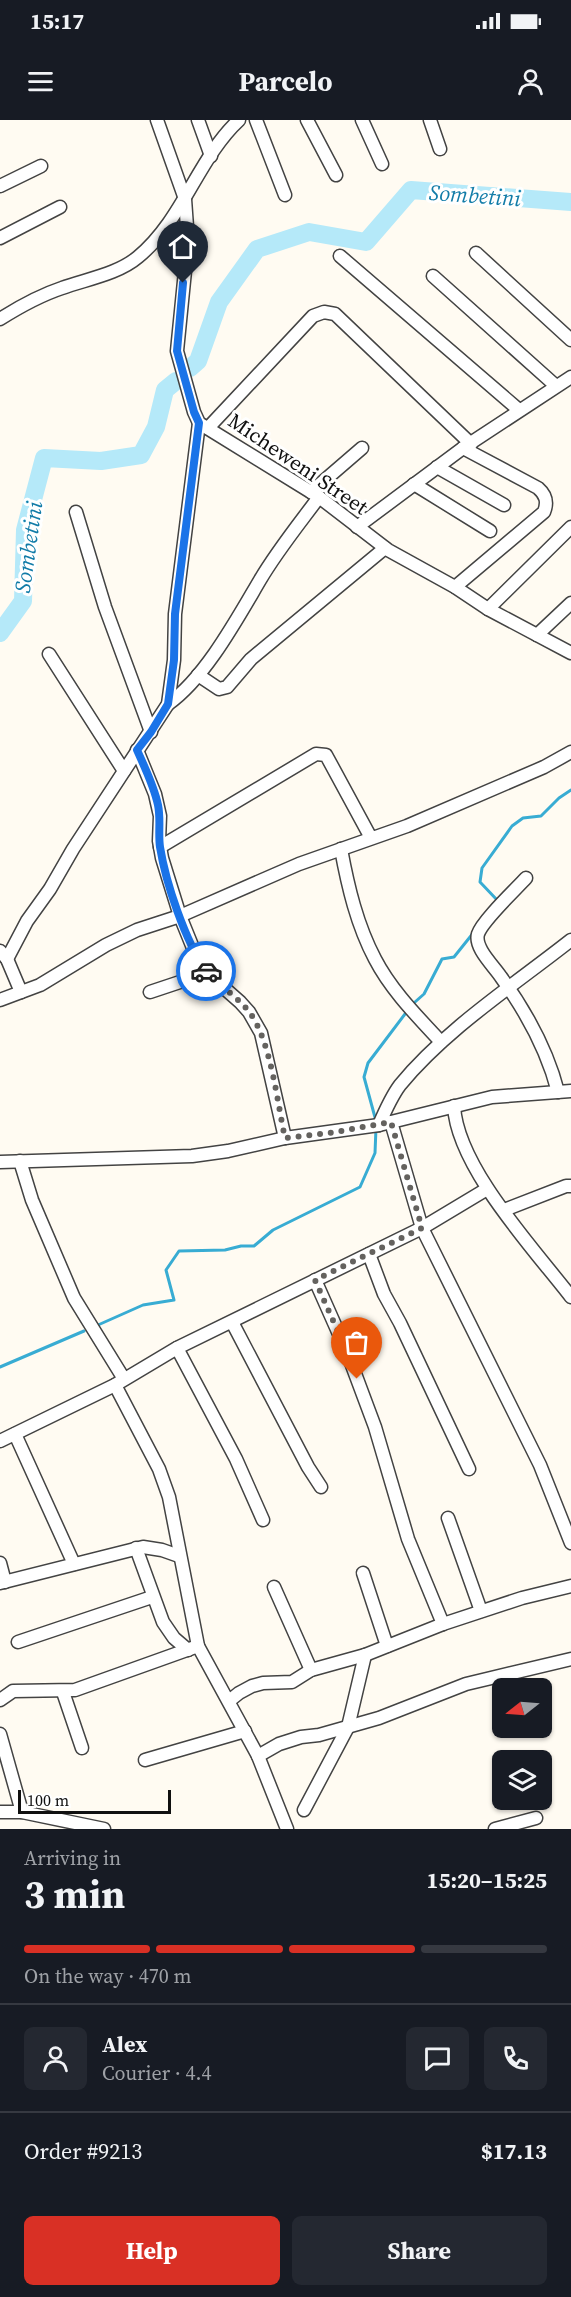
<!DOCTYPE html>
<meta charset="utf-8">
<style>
body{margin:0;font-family:"Source Serif 4",serif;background:#242831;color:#f1f3f6;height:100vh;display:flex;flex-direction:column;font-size:22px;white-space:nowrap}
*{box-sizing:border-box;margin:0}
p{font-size:20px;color:#9ea1a6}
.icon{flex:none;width:33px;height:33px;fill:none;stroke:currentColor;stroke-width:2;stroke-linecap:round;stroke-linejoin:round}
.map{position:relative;height:1709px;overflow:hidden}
.drawer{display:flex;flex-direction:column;background:#171b24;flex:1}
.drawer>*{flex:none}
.needle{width:39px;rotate:253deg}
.controls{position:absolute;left:492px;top:1558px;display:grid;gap:12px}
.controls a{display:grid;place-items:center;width:60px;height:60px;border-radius:9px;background:#171b24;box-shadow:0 2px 4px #0004;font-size:30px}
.scale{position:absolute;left:18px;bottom:15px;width:153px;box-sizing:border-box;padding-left:6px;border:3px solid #101010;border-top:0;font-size:16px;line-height:21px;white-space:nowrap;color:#101010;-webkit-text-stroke:4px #fff;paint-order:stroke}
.pin{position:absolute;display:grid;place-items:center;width:51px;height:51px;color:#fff;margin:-62px -26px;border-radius:50% 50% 50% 0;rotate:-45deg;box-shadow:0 0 6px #0007}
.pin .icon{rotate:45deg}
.courier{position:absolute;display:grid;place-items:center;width:60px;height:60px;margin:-30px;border:4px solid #1a73e8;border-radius:50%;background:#fff;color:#222;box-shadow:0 2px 8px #0007}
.summary em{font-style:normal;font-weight:700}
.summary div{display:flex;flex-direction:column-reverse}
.summary{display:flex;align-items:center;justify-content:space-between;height:102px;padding:0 24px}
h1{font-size:39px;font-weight:700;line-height:45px}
.bar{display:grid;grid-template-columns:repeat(4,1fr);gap:9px 6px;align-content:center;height:72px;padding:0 24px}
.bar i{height:8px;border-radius:4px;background:#363941}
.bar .current{background:#d93025}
.bar p{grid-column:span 4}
.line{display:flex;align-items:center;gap:15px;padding:0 24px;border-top:2px solid #363941}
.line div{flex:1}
.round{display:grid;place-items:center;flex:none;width:63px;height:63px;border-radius:9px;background:#242831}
.action{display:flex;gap:12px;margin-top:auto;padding:12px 24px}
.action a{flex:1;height:69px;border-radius:9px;background:#d93025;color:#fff;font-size:24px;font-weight:700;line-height:69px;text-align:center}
.action a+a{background:#242831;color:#f1f3f6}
.status{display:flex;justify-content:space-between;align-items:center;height:42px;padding:0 30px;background:#171b24;direction:ltr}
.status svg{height:16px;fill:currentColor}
header{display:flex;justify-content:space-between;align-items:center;height:78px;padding:0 24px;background:#171b24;font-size:27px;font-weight:700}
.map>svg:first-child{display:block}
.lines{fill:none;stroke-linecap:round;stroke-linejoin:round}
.stream{stroke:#38acd3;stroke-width:3}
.river{stroke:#b5e9f9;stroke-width:18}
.minor-casing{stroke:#434343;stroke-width:15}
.minor{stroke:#fff;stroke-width:12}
.done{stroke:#64625f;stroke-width:6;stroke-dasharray:0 10.8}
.route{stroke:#1a73e8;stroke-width:8}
.labels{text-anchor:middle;stroke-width:6;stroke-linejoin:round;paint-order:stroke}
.street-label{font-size:21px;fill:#101010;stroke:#fff}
.water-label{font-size:22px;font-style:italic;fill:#127ca8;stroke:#fff}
</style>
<div class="status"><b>15:17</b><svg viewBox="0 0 49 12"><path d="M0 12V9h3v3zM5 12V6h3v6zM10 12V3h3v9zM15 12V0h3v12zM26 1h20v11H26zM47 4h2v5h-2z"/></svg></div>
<header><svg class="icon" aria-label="menu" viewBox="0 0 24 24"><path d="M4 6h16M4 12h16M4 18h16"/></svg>Parcelo<svg class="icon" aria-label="person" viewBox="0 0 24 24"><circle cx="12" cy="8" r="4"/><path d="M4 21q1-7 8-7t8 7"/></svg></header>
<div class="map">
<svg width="571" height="1709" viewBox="0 0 571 1709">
<rect width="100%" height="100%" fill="#fffbf2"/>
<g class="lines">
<g class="stream">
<path d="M498 781 480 762 482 748 512 706 523 698 541 696 559 678 571 670"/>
<path d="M415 882 424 874 442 839 454 837 474 812"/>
<path d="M376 1001 364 957 368 943 405 894"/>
<path d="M98 1205 143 1185 174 1180 166 1150 179 1131 225 1130 241 1126H254L273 1110 360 1067 375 1033 376 1008"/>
<path d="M0 1247 84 1211"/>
</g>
<g class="river">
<path d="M190 248 198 241 219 182 257 129 309 112 366 122 411 70 571 82"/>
<path d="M0 513 23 481 25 410 44 338 101 341 141 335 156 307 165 270 176 261"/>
</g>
<defs>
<g id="minor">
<path d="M157 0 185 79 188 121 177 231 194 292 199 303 319 377 388 430 455 467 488 489 571 533"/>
<path d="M198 0 211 36"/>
<path d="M256 0 285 75"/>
<path d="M307 0 336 55"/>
<path d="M362 0 382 44"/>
<path d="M430 0 440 29"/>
<path d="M0 66 41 46"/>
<path d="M0 118 60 87"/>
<path d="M476 133 571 220"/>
<path d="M340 136 519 290"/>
<path d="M433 156 556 266"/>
<path d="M0 199C19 187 41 175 62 168 87 159 118 154 138 137 183 100 198 38 239 0"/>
<path d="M208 308 313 196 324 192 335 194 471 324"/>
<path d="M437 347 504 385"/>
<path d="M414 364 490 411"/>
<path d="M311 372 362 328"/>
<path d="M76 392 105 487 151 612"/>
<path d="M357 407 463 328 571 257"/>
<path d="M455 467 544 392C548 382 546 375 538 368L463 328"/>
<path d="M488 489 571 407"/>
<path d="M537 515 571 483"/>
<path d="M49 534 124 651"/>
<path d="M198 555 219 569 227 567 251 539 385 428"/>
<path d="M168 584C205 558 237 499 260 460 277 431 299 404 319 377"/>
<path d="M137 630 155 674 160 696 159 721 162 738 180 796 193 828 207 853 240 882 249 892 261 913 285 1018"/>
<path d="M160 727 316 634 326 635 371 718"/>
<path d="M341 729C348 767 357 805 375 839 391 870 417 896 441 922"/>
<path d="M526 758C516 769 482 801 478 814 474 828 494 846 501 857 527 893 547 929 558 972"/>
<path d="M0 831 7 839 21 872"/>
<path d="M7 839 27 801 50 769 73 729 168 584 174 540 175 494 199 303"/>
<path d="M150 872 207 853"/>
<path d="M0 880 40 865 106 825 137 810 180 796 299 744 407 706 544 647 571 632"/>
<path d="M454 986C457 1047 534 1129 571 1177"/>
<path d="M391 1002 422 1108 540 1345 571 1423"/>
<path d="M379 1005C385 991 391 977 400 965 446 909 514 865 571 820"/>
<path d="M20 1041 32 1080 74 1178 124 1259"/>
<path d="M0 1042 192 1036 228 1031 285 1018 379 1005 492 977 571 971"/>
<path d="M504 1090 566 1066H571"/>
<path d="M369 1134 384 1174 400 1203 469 1349"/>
<path d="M315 1160 347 1232 375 1307 408 1419 443 1504"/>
<path d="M232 1202 308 1347 321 1367"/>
<path d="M177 1228 236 1339 263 1400"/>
<path d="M115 1265 159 1349 169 1377 198 1526 258 1636 287 1709"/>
<path d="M15 1314 74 1444"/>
<path d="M0 1321 115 1265 177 1228 422 1108 487 1069"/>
<path d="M448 1398 481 1491"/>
<path d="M136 1428 163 1502 174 1518 188 1530"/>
<path d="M0 1443 5 1462"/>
<path d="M363 1453 387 1526"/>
<path d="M0 1463 143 1427 162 1430 179 1436"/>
<path d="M274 1467 311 1550"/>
<path d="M18 1522 152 1477"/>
<path d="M63 1572 82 1628"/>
<path d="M0 1580 13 1571 75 1570 198 1526"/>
<path d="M229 1581 239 1573 252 1566 263 1563 292 1562 311 1550 365 1535 443 1504 522 1478 571 1466"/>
<path d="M0 1614 22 1692"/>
<path d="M258 1636 279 1624 301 1617 319 1615 379 1598 466 1564 571 1539"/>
<path d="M145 1640 245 1611"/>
<path d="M304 1690 348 1607 365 1535"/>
<path d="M0 1692H22L104 1709"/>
<path d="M495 1709 536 1698"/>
</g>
</defs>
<use href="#minor" class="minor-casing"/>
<use href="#minor" class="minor"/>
</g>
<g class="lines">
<path class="done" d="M206 851C219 866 237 876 250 893 271 922 277 981 285 1018L330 1013 391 1002 422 1108 315 1160 347 1232 357 1259"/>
<path class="route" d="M183 163 177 231 194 292 199 303 175 494 174 540 168 584 151 612 137 630C145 648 154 666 158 685 161 699 158 713 160 727 166 764 185 820 206 851"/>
</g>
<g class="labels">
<g class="street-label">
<text transform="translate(298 344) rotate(34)" y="7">Micheweni Street</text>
</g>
<g class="water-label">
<text transform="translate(475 75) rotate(4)" y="8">Sombetini</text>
<text transform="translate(28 427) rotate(-82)" y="8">Sombetini</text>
</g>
</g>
</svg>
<div class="controls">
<a><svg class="needle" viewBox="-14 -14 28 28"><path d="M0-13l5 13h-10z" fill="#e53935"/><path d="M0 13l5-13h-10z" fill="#9ea1a6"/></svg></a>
<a><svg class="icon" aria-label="layers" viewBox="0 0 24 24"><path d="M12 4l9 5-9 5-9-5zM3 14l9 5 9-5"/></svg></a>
</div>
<div class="scale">100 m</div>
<div class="pin" style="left:357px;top:1259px;background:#ea580c"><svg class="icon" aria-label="bag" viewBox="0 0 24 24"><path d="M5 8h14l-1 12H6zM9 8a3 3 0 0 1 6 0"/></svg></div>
<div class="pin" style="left:183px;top:163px;background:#1f2937"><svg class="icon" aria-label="home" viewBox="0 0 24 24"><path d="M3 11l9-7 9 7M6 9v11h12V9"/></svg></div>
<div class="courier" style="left:206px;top:851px"><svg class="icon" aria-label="car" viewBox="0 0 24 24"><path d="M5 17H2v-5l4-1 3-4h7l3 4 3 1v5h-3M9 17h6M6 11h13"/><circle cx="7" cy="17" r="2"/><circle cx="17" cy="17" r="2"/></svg></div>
</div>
<section class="drawer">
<div class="summary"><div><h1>3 min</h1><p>Arriving in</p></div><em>15:20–15:25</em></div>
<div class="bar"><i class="current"></i><i class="current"></i><i class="current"></i><i></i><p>On the way · 470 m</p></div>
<div class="line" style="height:108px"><a class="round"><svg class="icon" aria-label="person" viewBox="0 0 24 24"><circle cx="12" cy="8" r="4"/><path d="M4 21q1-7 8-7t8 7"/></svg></a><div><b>Alex</b><p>Courier · 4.4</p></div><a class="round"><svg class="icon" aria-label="chat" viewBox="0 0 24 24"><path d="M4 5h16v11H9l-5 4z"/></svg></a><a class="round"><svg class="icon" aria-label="phone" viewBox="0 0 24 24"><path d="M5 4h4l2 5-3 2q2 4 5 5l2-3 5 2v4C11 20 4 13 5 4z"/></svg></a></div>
<div class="line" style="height:78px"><div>Order #9213</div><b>$17.13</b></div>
<div class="action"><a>Help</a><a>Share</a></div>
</section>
